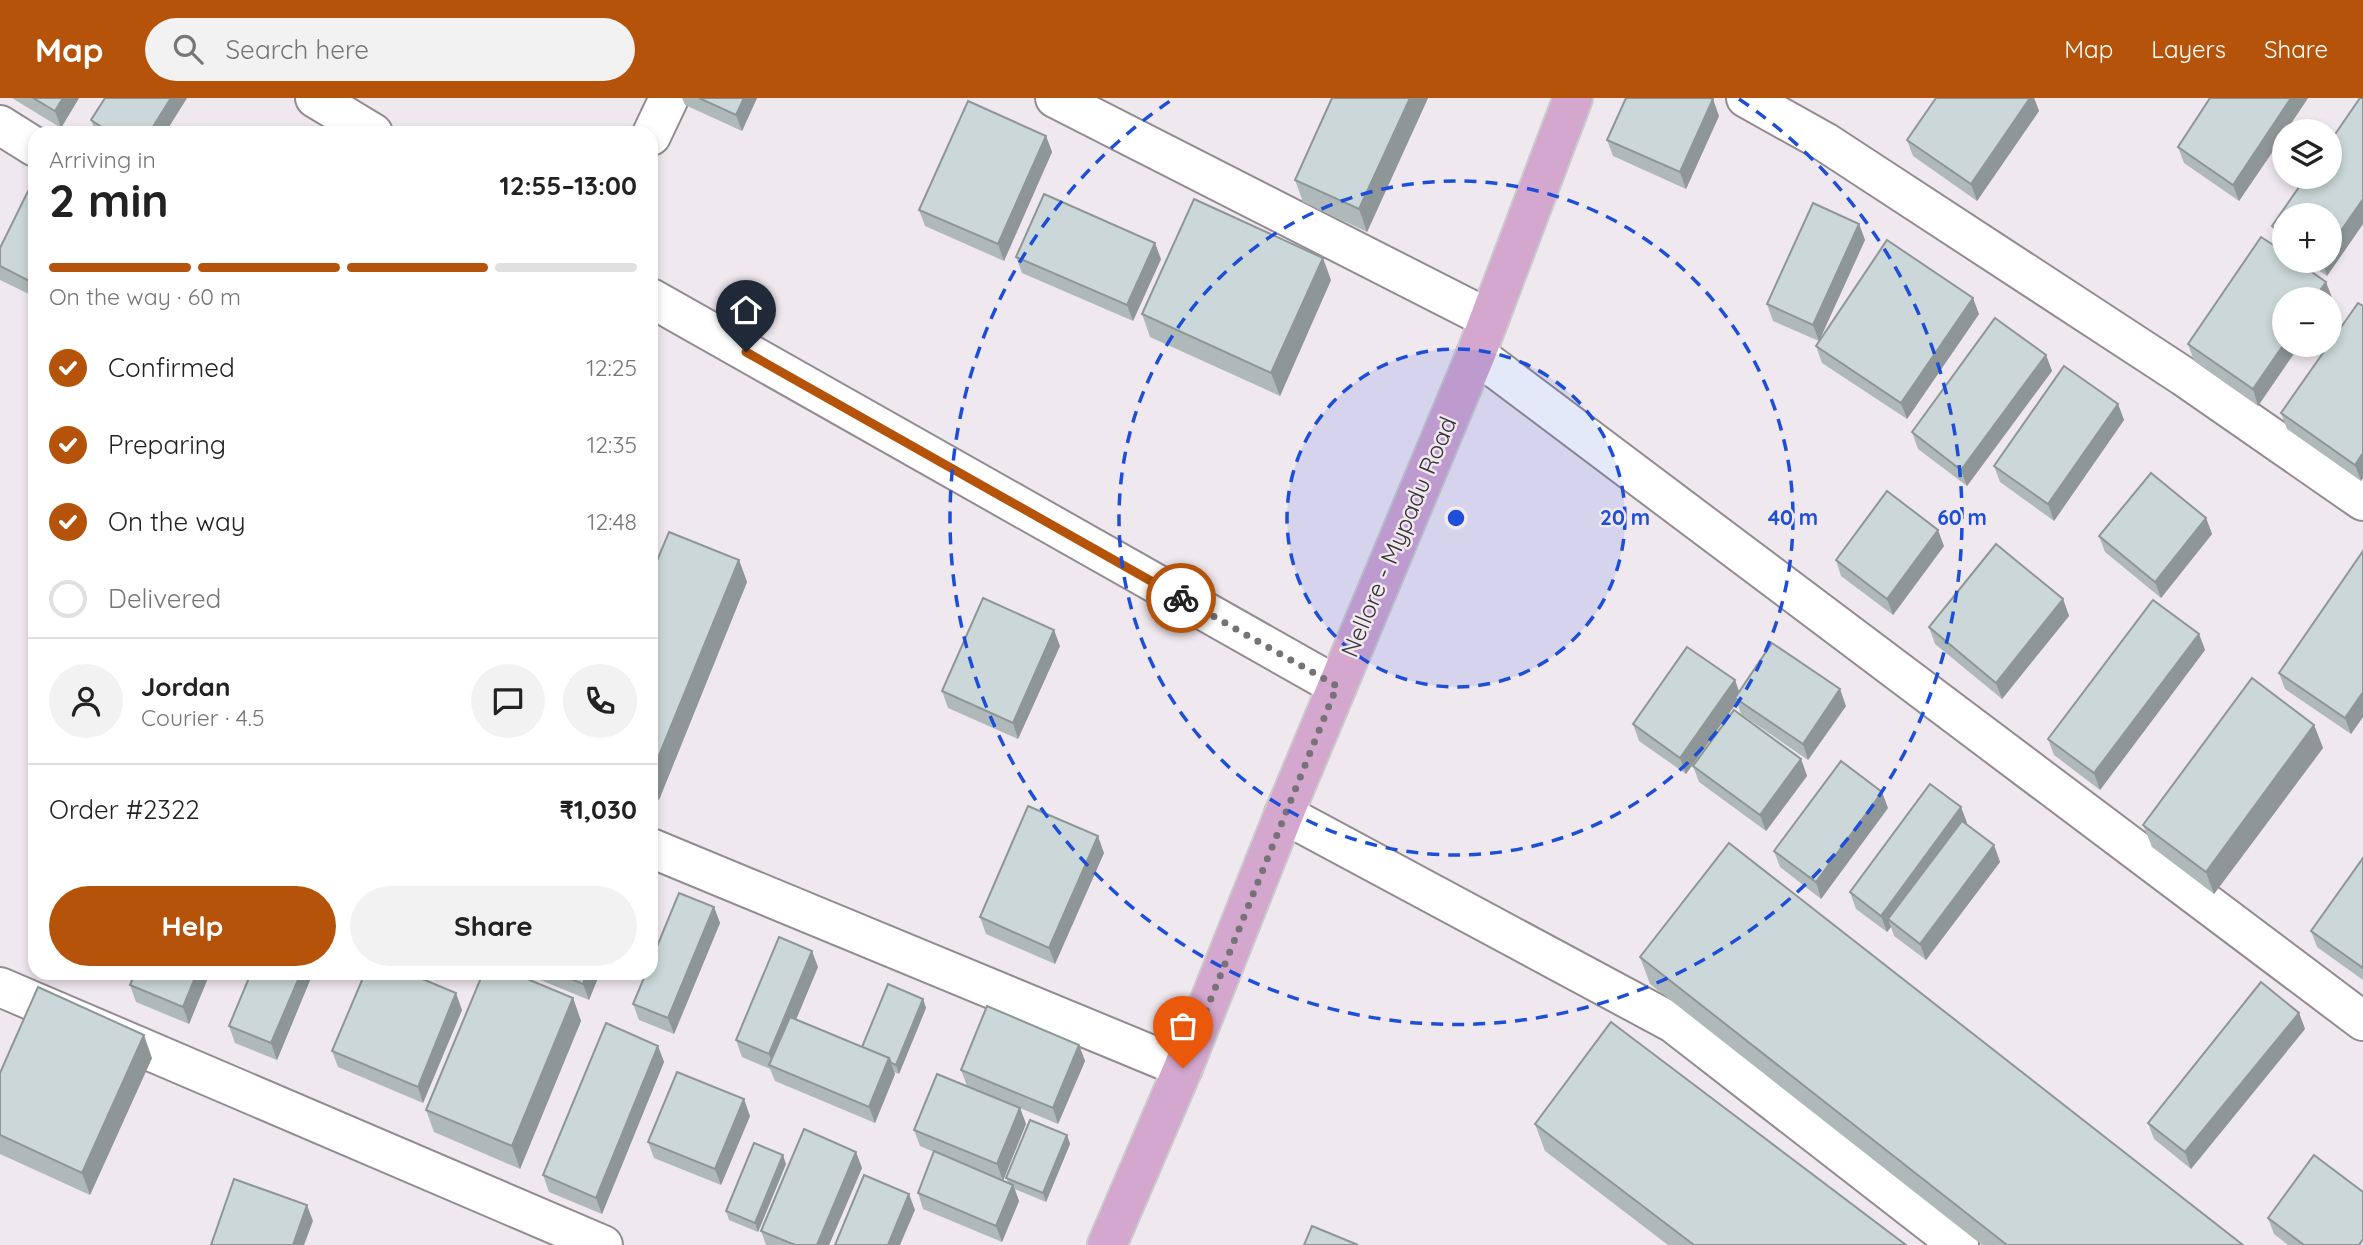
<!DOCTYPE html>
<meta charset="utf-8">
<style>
body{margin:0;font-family:Quicksand,sans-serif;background:#f2f2f2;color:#222;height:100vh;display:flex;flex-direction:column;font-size:26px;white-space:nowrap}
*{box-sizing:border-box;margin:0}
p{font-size:23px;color:#767676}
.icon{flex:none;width:38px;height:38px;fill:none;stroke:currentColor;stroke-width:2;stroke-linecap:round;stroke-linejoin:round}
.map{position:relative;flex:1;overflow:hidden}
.side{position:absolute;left:28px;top:28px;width:630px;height:854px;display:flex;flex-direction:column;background:#fff;border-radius:21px;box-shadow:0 4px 10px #0003}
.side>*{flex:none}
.tools{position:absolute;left:2272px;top:21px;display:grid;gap:14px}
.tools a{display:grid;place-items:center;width:70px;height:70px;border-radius:50%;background:#fff;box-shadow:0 4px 10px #0003;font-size:35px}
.pin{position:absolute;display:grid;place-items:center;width:60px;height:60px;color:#fff;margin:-72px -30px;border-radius:50% 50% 50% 0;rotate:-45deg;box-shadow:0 0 7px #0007}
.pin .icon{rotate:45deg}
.courier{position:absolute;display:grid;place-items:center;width:70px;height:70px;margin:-35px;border:5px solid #b45309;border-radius:50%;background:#fff;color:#222;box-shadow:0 2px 9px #0007}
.head em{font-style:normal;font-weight:700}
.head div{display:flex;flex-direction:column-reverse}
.head{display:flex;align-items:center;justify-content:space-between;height:119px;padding:0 21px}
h1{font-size:46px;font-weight:700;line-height:52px}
.bar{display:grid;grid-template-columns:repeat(4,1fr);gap:10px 7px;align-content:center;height:84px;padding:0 21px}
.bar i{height:9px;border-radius:5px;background:#e0e0e0}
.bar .on{background:#b45309}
.bar p{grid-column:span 4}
.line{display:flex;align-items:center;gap:18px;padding:0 21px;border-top:2px solid #e0e0e0}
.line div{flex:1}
.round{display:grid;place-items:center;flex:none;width:74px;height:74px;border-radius:37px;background:#f2f2f2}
ol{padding:0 21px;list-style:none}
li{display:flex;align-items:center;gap:21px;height:77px}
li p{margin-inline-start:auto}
li .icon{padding:7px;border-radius:50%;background:#b45309;color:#fff;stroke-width:4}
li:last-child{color:#767676}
li i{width:38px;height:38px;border:4px solid #e0e0e0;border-radius:50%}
.cta{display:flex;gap:14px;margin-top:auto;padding:14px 21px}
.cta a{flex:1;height:80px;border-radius:42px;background:#b45309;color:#fff;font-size:28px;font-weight:700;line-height:80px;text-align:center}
.cta a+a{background:#f2f2f2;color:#222}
header{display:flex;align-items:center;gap:42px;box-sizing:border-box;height:98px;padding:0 35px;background:#b45309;color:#fff}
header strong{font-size:33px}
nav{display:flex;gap:38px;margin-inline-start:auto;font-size:24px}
.search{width:490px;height:63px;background:#f2f2f2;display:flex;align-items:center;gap:18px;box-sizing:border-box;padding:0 24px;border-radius:38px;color:#767676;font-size:26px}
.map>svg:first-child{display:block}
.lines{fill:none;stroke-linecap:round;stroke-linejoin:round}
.minor-casing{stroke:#938b91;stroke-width:42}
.major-casing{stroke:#cbcacb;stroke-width:42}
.minor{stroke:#fff;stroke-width:38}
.major{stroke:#d3a7ce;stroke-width:38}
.wall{fill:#afb9ba}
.shaded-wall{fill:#8e9697}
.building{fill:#cbd7d8;stroke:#8e9697;stroke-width:2}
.done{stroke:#777277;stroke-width:7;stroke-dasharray:0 12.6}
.route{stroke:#b45309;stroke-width:9}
.ring{fill:none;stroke:#1d4ed8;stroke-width:3.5;stroke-dasharray:12 9}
.labels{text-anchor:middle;stroke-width:5;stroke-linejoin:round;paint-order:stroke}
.street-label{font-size:24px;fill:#363336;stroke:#f0e8ef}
.centre{fill:#1d4ed8;stroke:#f0e8ef;stroke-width:3.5}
.ring-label{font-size:21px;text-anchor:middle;font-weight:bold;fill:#1d4ed8;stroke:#f0e8ef;stroke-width:5;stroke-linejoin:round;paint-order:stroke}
</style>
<header>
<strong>Map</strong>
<div class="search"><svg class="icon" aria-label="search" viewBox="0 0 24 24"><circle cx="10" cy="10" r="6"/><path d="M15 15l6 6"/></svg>Search here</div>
<nav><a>Map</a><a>Layers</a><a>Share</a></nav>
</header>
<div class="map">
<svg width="2363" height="1147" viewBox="0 0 2363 1147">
<rect width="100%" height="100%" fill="#f0e8ef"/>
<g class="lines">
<defs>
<g id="minor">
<path d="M315 0 373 35"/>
<path d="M1055 0 1489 221"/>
<path d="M1746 0 1825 44 2183 278 2363 403"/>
<path d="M0 27 35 49"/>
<path d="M651 38 669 0"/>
<path d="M651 200 1337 588"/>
<path d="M1476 256 2363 923"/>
<path d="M1284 716 1673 925 1959 1147"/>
<path d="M651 750 1183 970"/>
<path d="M0 889 603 1147"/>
</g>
<path id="major" d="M1107 1147 1183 970 1284 716 1476 256 1573 0"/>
</defs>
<use href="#minor" class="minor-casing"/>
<use href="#major" class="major-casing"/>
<use href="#minor" class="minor"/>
<use href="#major" class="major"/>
</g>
<g class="wall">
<path d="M12 0H79L61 30Z"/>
<path d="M105 0H187L165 35H96L91 22Z"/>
<path d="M682 0H757L742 33 685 7Z"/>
<path d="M1332 0H1428L1367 134 1303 104 1295 82Z"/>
<path d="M1936 0H2034L2039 13 1977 103 1913 58 1907 42Z"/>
<path d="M2210 0H2308L2286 33H2284V37L2239 103 2184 65 2178 49Z"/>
<path d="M2363 0V126L2327 178 2305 163H2329L2284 117V148L2278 144 2272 128Z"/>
<path d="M1719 18 1686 91 1613 58 1607 42Z"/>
<path d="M1046 38 1052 54 1004 163 925 128 919 112Z"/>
<path d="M35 79V199L0 182V150Z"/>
<path d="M1859 126 1865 142 1819 243 1773 223 1767 206Z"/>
<path d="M1016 159 1161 161 1133 223 1022 175Z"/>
<path d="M1331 182 1280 298 1150 239 1142 216Z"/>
<path d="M2326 184 2332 200 2329 204V201L2258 308 2194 263 2188 246Z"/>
<path d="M2363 208V380L2361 383 2287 331 2281 315Z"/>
<path d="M1979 216 1907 321 1822 265 1816 248Z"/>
<path d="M2046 257 2052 273 1967 388 1918 351 1912 334Z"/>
<path d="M2118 306 2124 322 2054 423 2000 384 1994 368Z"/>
<path d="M2206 420 2212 436 2161 500 2105 454 2099 438Z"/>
<path d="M1944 448 1893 517 1841 478 1836 462Z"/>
<path d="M2363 453V619L2351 636 2285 591 2279 575Z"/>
<path d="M739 462 747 484 659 702 651 699V477Z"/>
<path d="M2063 501 2069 518 2002 601 1935 546 1929 529Z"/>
<path d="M2199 536 2205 552 2100 692 2054 657 2048 641Z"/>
<path d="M1060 548 1018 641 948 610 942 593Z"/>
<path d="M1735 582 1739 594 1846 608 1808 662 1741 616 1737 604 1686 676 1639 643 1633 626Z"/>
<path d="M2314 627 2323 650 2214 796 2152 749 2143 727Z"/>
<path d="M1801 661 1807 678 1766 733 1699 684 1693 668Z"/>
<path d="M1961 709 1967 725 1966 726 1994 747 2000 764 1926 862 1894 838 1891 829 1887 834 1856 811 1850 794Z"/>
<path d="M1888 710 1821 801 1780 769 1774 753Z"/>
<path d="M1104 755 1055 866 986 836 980 819Z"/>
<path d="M2363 760V882L2317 849 2311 833Z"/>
<path d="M714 809 720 825 674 936 639 922 633 906Z"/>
<path d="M1640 859 2243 1147H1982L1650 886Z"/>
<path d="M818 869 796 921 862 949 923 901 926 910 899 976 894 974 895 976 875 1025 775 983 770 971 742 959 736 942Z"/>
<path d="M135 875H210L189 926 136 904 130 887Z"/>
<path d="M251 875H313L277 962 235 945 229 928Z"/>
<path d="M523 875H600L589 902Z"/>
<path d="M573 900 581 923 520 1071 434 1034 426 1012Z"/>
<path d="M462 912 423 1005 338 969 332 953Z"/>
<path d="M2299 915 2305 931 2191 1071 2154 1041 2148 1025Z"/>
<path d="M1079 947 1085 963 1058 1026 1020 1010 1026 1026 1003 1082 1008 1084 1006 1080 1067 1037 1070 1046 1046 1104 1015 1091 1019 1103 1002 1144 923 1111 918 1095 934 1054 920 1048 914 1032 967 988 961 972Z"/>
<path d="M658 948 664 964 602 1116 549 1094 543 1077Z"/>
<path d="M152 960 90 1097 0 1056V975Z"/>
<path d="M750 1018 721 1087 654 1060 648 1044Z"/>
<path d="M1535 1026 1906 1147H1668L1545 1053Z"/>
<path d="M786 1066 758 1134 729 1122 726 1113Z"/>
<path d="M862 1070 829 1147H766L761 1133Z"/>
<path d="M2268 1120 2363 1147H2288L2274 1136Z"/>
</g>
<g class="shaded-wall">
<path d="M63 0H79L61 30 55 13Z"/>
<path d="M171 0H187L165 35H149Z"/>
<path d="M744 0H757L742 33 736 17Z"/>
<path d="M1410 0H1428L1367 134 1359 111Z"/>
<path d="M2030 0H2034L2039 13 1977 103 1971 86Z"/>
<path d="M2291 0H2308L2286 33H2284V37L2239 103 2233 87Z"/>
<path d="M1713 1 1719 18 1686 91 1680 74Z"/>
<path d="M1046 38 1052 54 1004 163 998 146Z"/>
<path d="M2363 101V126L2327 178 2322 163H2329V150Z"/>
<path d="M1859 126 1865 142 1819 243 1813 227Z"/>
<path d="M1155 145 1161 161 1133 223 1127 207Z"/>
<path d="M1323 160 1331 182 1280 298 1271 275Z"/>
<path d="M2326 184 2332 200 2329 204V201H2314Z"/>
<path d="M1973 200 1979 216 1907 321 1901 305Z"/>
<path d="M2284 246V247H2300L2258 308 2253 291Z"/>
<path d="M2046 257 2052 273 1967 388 1961 372Z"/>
<path d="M2118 306 2124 322 2054 423 2048 406Z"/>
<path d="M2363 355V380L2361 383 2355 367Z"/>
<path d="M2206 420 2212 436 2161 500 2155 484Z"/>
<path d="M1938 432 1944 448 1893 517 1887 501Z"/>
<path d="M739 462 747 484 659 702 651 681V677Z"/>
<path d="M2063 501 2069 518 2002 601 1996 585Z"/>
<path d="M1054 532 1060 548 1018 641 1013 625Z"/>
<path d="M2199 536 2205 552 2100 692 2094 675Z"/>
<path d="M1735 582 1741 599 1735 600 1737 604 1686 676 1680 660Z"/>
<path d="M1840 591 1846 608 1808 662 1803 646Z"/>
<path d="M2363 594V619L2351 636 2345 620Z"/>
<path d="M2314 627 2323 650 2214 796 2206 774Z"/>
<path d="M1801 661 1807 678 1766 733 1760 717Z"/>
<path d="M1882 694 1888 710 1821 801 1816 784Z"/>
<path d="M1961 709 1967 725 1893 826 1888 821 1891 829 1887 834 1881 818Z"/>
<path d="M1098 738 1104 755 1055 866 1049 850Z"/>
<path d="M1994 747 2000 764 1926 862 1920 846Z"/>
<path d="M714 809 720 825 674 936 668 920Z"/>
<path d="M812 853 818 869 776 970 774 969 769 956Z"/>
<path d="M197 875H210L189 926 183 909Z"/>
<path d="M301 875H313L277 962 271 945Z"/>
<path d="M587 875H600L589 902 583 886Z"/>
<path d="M456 895 462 912 423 1005 418 989Z"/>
<path d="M573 900 581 923 520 1071 512 1048Z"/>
<path d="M923 901 926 910 899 976 896 967Z"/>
<path d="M2299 915 2305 931 2191 1071 2185 1054Z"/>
<path d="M144 937 152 960 90 1097 82 1075Z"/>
<path d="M1079 947 1085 963 1058 1026 1053 1010Z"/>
<path d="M658 948 664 964 602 1116 596 1100Z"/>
<path d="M889 960 895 976 875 1025 869 1009Z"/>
<path d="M744 1001 750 1018 721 1087 715 1071Z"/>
<path d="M1020 1010 1026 1026 1003 1083 997 1066Z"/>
<path d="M1067 1037 1070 1046 1046 1104 1043 1095Z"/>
<path d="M856 1054 862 1070 829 1147H817Z"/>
<path d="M783 1057 786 1066 758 1134 755 1125Z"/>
<path d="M1013 1087 1019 1103 1002 1144 996 1128Z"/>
<path d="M909 1096 915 1112 900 1147H888Z"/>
<path d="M307 1107 313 1123 304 1147H293Z"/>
</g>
<g class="building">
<path d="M33 0H63L55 13Z"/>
<path d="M105 0H171L149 35H111L91 22Z"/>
<path d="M699 0H744L736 17Z"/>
<path d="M1332 0H1410L1359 111 1295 82Z"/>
<path d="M1626 0H1710L1713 1 1680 74 1607 42Z"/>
<path d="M1936 0H2030L1971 86 1907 42Z"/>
<path d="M2210 0H2291L2233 87 2178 49Z"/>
<path d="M2360 0H2363V101L2329 150V117H2284V136L2272 128 2306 79H2329V45Z"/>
<path d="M968 3 1046 38 998 146 919 112Z"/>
<path d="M35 79V186L0 168V150Z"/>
<path d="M1044 96 1155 145 1127 207 1016 159Z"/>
<path d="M1194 101 1323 160 1271 275 1142 216Z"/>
<path d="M1813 105 1859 126 1813 227 1767 206Z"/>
<path d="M2261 139 2284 154V163H2296L2326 184 2314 201H2284V246L2253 291 2188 246Z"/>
<path d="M1887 142 1973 200 1901 305 1816 248Z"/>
<path d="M2358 205 2363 208V355L2355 367 2281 315Z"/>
<path d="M1995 220 2046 257 1961 372 1912 334Z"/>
<path d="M2064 268 2118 306 2048 406 1994 368Z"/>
<path d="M2151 375 2206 420 2155 484 2099 438Z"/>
<path d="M1887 393 1938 432 1887 501 1836 462Z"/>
<path d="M669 434 739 462 651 677V477Z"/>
<path d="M1996 446 2063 501 1996 585 1929 529Z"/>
<path d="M2363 453V594L2345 620 2279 575Z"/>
<path d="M983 500 1054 532 1013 625 942 593Z"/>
<path d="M2153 502 2199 536 2094 675 2048 641Z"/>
<path d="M1772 545 1840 591 1803 646 1735 600Z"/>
<path d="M1687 549 1735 582 1680 660 1633 626Z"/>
<path d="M2252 580 2314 627 2206 774 2143 727Z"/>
<path d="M1734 612 1801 661 1760 717 1693 668Z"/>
<path d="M1841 663 1882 694 1816 784 1774 753Z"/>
<path d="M1930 686 1961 709 1881 818 1850 794Z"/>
<path d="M1028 708 1098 738 1049 850 980 819Z"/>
<path d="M1962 723 1994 747 1920 846 1888 821Z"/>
<path d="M1729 745 2243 1147H2007L1640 859Z"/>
<path d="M2363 760V870L2311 833Z"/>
<path d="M679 795 714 809 668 920 633 906 646 875H651V863Z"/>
<path d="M779 839 812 853 769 956 736 942Z"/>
<path d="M135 875H197L183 909 130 887Z"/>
<path d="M251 875H301L271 945 229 928Z"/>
<path d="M365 875H408L456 895 418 989 332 953Z"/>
<path d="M483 875H513L573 900 512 1048 426 1012Z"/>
<path d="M556 875H587L583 886Z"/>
<path d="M2261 884 2299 915 2185 1054 2148 1025Z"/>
<path d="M888 886 923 901 896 967 891 965 889 960 862 949Z"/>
<path d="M38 889 144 937 82 1075 0 1037V975Z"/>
<path d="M987 908 1079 947 1053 1010 961 972Z"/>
<path d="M790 919 889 960 869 1009 769 967Z"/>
<path d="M1611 924 1906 1147H1694L1535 1026Z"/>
<path d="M606 925 658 948 596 1100 543 1077Z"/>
<path d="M677 974 744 1001 715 1071 648 1044Z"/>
<path d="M937 976 1020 1010 997 1066 914 1032Z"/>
<path d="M1030 1022 1067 1037 1043 1095 1006 1080Z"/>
<path d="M804 1031 856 1054 817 1147H795L761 1133Z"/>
<path d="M754 1045 783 1057 755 1125 726 1113Z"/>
<path d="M934 1053 1013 1087 996 1128 918 1095Z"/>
<path d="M2314 1057 2363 1094V1141L2359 1147H2304L2268 1120Z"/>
<path d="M864 1077 909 1096 888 1147H835Z"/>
<path d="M234 1081 307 1107 293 1147H211Z"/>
<path d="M1312 1128 1358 1147H1304Z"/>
</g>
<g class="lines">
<path class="done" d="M1181 500 1337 588 1183 970"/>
<path class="route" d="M746 254 1181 500"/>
</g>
<circle cx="1456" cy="420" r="169" fill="#1d4ed8" fill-opacity=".12"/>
<g class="ring">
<circle cx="1456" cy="420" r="169"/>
<circle cx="1456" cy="420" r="337"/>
<path d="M1739 1A506 506 0 1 1 1173 1"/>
</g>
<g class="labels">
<g class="street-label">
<text transform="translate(1399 439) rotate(-67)" y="8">Nellore - Mypadu Road</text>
</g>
</g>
<circle cx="1456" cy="420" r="10" class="centre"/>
<g class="ring-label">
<text x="1625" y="427">20 m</text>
<text x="1793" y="427">40 m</text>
<text x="1962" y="427">60 m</text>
</g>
</svg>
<div class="tools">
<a><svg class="icon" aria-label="layers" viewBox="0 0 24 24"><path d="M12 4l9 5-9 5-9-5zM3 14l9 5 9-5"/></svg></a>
<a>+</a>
<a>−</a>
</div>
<div class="pin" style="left:1183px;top:970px;background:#ea580c"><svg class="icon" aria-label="bag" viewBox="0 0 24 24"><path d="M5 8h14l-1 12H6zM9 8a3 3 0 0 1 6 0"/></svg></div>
<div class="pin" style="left:746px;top:254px;background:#1f2937"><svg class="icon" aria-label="home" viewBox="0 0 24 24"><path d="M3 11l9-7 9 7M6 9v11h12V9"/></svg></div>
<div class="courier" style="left:1181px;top:500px"><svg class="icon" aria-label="bike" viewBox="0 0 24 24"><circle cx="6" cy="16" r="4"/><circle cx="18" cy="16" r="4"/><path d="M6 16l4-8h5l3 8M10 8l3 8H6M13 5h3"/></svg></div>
<section class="side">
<div class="head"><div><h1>2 min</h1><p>Arriving in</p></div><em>12:55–13:00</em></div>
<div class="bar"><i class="on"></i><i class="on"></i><i class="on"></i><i></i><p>On the way · 60 m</p></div>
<ol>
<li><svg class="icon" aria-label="check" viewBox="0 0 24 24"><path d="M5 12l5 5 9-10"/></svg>Confirmed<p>12:25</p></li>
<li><svg class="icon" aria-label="check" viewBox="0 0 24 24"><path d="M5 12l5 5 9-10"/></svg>Preparing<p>12:35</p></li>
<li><svg class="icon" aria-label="check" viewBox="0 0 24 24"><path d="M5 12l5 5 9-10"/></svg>On the way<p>12:48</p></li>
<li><i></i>Delivered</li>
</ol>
<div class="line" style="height:126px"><a class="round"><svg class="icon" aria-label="person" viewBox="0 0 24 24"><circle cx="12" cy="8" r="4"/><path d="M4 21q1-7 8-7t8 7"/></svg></a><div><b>Jordan</b><p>Courier · 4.5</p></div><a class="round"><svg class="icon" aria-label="chat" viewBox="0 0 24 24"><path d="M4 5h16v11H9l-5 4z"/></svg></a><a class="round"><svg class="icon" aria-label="phone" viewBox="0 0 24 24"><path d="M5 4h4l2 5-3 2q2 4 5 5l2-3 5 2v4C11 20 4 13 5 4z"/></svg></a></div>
<div class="line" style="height:91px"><div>Order #2322</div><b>₹1,030</b></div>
<div class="cta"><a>Help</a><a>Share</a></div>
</section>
</div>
